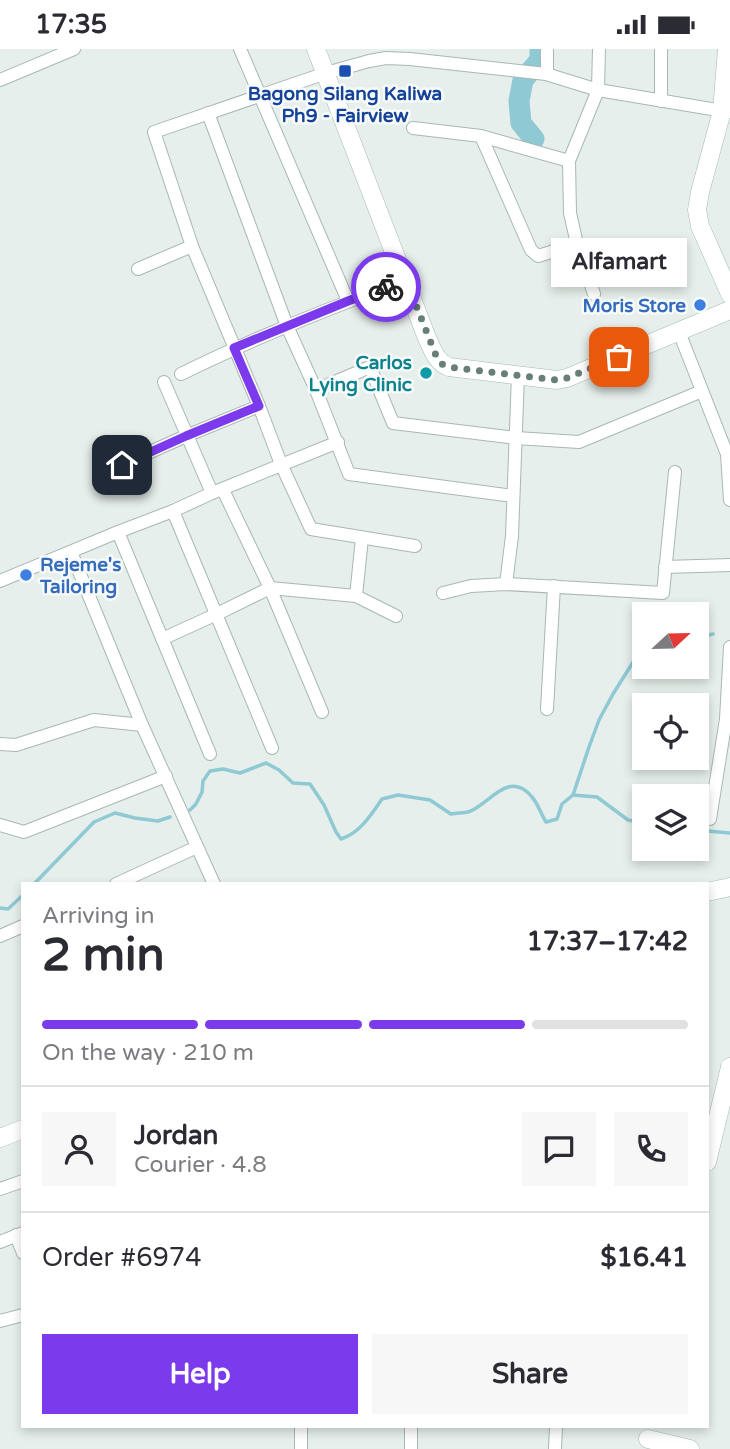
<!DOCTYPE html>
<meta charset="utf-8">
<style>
body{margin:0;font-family:"Varela Round",sans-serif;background:#f7f7f7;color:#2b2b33;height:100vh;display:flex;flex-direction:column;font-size:26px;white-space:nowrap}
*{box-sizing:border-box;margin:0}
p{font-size:23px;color:#7c7c81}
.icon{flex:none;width:38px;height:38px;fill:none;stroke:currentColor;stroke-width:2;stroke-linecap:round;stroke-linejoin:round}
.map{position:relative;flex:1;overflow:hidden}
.sheet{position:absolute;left:21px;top:833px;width:688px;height:546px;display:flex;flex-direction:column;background:#fff;border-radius:0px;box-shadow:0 4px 10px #0003}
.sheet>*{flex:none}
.needle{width:46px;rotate:68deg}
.buttons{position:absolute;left:632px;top:553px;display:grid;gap:14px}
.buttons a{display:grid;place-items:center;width:77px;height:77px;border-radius:0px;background:#fff;box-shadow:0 4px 10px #0003;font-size:35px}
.pin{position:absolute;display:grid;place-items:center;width:60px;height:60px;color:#fff;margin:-30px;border-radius:14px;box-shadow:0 4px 10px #0006}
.courier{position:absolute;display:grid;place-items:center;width:70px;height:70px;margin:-35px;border:5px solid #7c3aed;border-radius:50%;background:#fff;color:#222;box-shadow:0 2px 9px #0007}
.bubble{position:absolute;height:49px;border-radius:0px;background:#fff;box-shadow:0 4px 10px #0003;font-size:23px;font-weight:800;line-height:49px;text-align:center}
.summary em{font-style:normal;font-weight:800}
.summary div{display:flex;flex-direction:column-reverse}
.summary{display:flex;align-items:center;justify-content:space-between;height:119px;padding:0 21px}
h1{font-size:46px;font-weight:800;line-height:52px}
.bar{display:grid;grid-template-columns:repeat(4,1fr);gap:10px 7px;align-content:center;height:84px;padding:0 21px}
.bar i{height:9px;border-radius:5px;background:#e1e1e2}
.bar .active{background:#7c3aed}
.bar p{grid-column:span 4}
.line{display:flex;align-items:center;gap:18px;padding:0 21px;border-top:2px solid #e1e1e2}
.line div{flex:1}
.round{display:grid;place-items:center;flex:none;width:74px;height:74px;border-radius:0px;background:#f7f7f7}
.primary-button{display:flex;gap:14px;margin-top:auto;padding:14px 21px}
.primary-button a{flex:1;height:80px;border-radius:0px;background:#7c3aed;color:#fff;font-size:28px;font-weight:800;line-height:80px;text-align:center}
.primary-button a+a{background:#f7f7f7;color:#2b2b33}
.status{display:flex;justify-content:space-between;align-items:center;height:49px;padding:0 35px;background:#fff;direction:ltr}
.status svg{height:19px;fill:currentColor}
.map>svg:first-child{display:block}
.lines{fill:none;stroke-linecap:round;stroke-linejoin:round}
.stream{stroke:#8ec9d4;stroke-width:3.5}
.river{stroke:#8ec9d4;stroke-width:21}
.street-casing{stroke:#a8b8b2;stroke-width:14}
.secondary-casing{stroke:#a4bbb3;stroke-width:19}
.street{stroke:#fff;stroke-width:12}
.secondary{stroke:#fff;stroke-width:18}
.done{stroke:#687f78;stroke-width:7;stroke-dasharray:0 12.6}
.route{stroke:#7c3aed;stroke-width:9}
.transit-dot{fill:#1a4fb4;stroke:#f7fbf9;stroke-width:2.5}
.shop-dot{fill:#3f7fe0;stroke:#f7fbf9;stroke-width:2.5}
.culture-dot{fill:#0f9aa8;stroke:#f7fbf9;stroke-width:2.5}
.labels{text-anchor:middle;stroke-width:5;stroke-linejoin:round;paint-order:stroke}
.transit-label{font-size:19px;font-weight:bold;fill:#164399;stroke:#f7fbf9}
.shop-label{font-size:19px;font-weight:bold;fill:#366cbe;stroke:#f7fbf9;text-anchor:end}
.culture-label{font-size:19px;font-weight:bold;fill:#0d838f;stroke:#f7fbf9;text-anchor:end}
</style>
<div class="status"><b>17:35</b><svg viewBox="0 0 49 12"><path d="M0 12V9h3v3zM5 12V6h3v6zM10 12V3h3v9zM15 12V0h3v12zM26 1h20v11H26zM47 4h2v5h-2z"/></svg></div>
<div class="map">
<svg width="730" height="1400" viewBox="0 0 730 1400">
<rect width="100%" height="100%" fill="#e6efeb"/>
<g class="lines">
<g class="stream">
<path d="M696 589 713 585"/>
<path d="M573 746 597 748 628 771 644 774"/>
<path d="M190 761 196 755 202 743 203 732 210 722 223 720 240 724 266 714 279 721 293 734 310 735 324 756 336 783 341 790C360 784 371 766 382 750L398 746 430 751 451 765C456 764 463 764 468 763 488 757 509 719 532 748 538 755 541 765 546 773L557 770 562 755 573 746 589 698 599 671 613 645 640 602 644 599"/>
<path d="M696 781 730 784"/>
<path d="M34 835 94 773 115 764 135 769 158 772 170 768"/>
<path d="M0 859 8 860 23 846"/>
</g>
<path class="river" d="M534 90 521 74 519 52 523 31 540 11V0"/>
<defs>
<g id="street">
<path d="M240 0 348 252"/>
<path d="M547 0V25"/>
<path d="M0 31 74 0"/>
<path d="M661 52V0"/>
<path d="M208 64 287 277 316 341 349 425 513 447"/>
<path d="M413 79 481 87 569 112"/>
<path d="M481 87 531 201 538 207 577 195"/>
<path d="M138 220 192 197"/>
<path d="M594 245 577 195 570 164 569 112 598 41 599 0"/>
<path d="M679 283 727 405 730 451"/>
<path d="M181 325C254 289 329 259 406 231"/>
<path d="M164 333 212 444"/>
<path d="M316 341 370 318 393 374 516 389 579 393 702 342"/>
<path d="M101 425 186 387 259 357"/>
<path d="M223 441 270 539 322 663"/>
<path d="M173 462 272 699"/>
<path d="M118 483 210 705"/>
<path d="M415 497 311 480 281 415 259 357 192 197 154 83 326 24 369 12 386 9 410 10 546 25 598 41 730 63"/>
<path d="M71 503 142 676 214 835"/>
<path d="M665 518 730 516"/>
<path d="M0 532 118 483 173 462 212 444 338 393"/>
<path d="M506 535 512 487 518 326"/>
<path d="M443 544 471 537 506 535 663 544 675 423"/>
<path d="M356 547 362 489"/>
<path d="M162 590 217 565 270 539 356 547 396 567"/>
<path d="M547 660 554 537"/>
<path d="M0 695 16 696 94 671 142 676"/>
<path d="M710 770 726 670 730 598"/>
<path d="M0 776 24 783 166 727"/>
<path d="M116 835 197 798"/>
<path d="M0 887 23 877"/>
<path d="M0 1140 23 1132"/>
<path d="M16 1186 23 1204"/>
<path d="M0 1193 23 1184"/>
<path d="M0 1272 23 1266"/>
<path d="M411 1377V1400"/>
<path d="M301 1400V1377"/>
<path d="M555 1400 556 1377"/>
</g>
<g id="secondary">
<path d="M316 0 427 289C433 301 436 313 449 318L557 331 567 329 730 261"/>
<path d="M727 0 722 62 700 143 697 161 700 177 730 245"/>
<path d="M707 843 730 838"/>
<path d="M0 1089 23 1080"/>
<path d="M707 1113 730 1018"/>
<path d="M648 1390 690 1400"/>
</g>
</defs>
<use href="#street" class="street-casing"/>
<use href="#secondary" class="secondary-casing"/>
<use href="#street" class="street"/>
<use href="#secondary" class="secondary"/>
</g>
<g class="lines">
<path class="done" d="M386 238 406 231 437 309 442 315 449 318 557 331 567 329 619 308"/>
<path class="route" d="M122 416 186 387 259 357 234 299 348 252 386 238"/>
</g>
<rect class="transit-dot" x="338" y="15" width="14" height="14" rx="3.5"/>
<g class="shop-dot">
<circle cx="700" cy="256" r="7"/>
<circle cx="26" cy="526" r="7"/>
</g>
<circle class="culture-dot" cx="426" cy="324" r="7"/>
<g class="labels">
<g class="transit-label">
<text x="345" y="51">Bagong Silang Kaliwa<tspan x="345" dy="22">Ph9 - Fairview</tspan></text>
</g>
<g class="shop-label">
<text x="686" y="263">Moris Store</text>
<text x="40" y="522" text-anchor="start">Rejeme's<tspan x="40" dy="22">Tailoring</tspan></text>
</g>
<g class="culture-label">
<text x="412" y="320">Carlos<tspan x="412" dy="22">Lying Clinic</tspan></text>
</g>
</g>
</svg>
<div class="buttons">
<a><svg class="needle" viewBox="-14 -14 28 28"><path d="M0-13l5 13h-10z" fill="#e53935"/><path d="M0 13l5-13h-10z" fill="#7c7c81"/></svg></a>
<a><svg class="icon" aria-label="locate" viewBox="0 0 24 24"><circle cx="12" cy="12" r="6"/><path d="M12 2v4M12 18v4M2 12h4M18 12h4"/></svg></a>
<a><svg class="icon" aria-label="layers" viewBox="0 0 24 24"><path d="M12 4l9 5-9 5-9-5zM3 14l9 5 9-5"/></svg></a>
</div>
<div class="pin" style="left:619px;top:308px;background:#ea580c"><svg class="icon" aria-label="bag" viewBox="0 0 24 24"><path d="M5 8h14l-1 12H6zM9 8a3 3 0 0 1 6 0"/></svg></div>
<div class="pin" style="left:122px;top:416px;background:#1f2937"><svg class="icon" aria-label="home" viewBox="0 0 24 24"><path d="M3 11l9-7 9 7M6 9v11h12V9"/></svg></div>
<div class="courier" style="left:386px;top:238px"><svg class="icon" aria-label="bike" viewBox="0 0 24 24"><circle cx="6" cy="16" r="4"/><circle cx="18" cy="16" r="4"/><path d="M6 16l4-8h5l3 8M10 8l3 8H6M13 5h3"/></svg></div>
<div class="bubble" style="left:551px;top:189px;width:136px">Alfamart</div>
<section class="sheet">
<div class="summary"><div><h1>2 min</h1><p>Arriving in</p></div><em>17:37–17:42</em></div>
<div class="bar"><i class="active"></i><i class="active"></i><i class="active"></i><i></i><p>On the way · 210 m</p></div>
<div class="line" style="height:126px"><a class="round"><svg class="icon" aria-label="person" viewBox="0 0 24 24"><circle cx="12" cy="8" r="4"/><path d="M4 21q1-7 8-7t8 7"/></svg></a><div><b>Jordan</b><p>Courier · 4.8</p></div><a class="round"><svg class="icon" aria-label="chat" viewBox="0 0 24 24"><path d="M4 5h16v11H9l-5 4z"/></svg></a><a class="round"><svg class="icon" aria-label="phone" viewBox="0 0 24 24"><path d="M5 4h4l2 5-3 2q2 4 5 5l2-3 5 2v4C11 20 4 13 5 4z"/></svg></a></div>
<div class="line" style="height:91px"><div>Order #6974</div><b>$16.41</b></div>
<div class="primary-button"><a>Help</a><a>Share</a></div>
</section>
</div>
